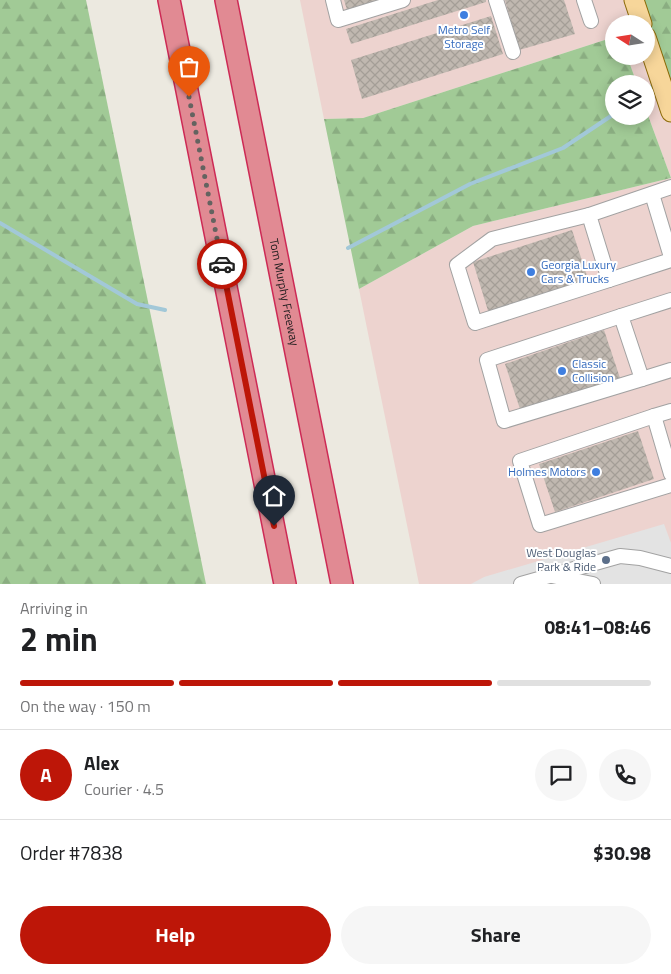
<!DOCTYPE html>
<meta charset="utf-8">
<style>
body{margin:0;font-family:"Titillium Web",sans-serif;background:#f6f6f6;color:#202124;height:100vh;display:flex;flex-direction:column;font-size:19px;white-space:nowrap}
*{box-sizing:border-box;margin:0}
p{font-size:16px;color:#757577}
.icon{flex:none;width:28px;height:28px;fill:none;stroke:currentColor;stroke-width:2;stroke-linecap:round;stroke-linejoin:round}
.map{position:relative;height:584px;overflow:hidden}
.sheet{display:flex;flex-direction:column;background:#fff;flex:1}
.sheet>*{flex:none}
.needle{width:32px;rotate:282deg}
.buttons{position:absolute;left:605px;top:15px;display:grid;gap:10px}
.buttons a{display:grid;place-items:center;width:50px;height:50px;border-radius:50%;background:#fff;box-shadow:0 2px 12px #0003;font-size:25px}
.pin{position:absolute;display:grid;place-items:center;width:42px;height:42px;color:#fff;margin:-51px -21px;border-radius:50% 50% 50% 0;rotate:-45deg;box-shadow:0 0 5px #0007}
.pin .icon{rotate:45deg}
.courier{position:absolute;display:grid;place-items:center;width:50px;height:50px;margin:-25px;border:4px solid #bd1608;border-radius:50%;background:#fff;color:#222;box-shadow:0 1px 6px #0007}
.summary em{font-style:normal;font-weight:700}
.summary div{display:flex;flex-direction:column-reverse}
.summary{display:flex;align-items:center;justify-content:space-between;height:85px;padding:0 20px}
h1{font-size:32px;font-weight:700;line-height:38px}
.bar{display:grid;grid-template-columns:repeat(4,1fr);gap:8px 5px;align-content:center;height:60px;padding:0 20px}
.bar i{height:6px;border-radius:4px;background:#e0e0e0}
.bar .on{background:#bd1608}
.bar p{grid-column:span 4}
.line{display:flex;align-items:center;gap:12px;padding:0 20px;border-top:1px solid #e0e0e0}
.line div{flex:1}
.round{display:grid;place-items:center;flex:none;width:52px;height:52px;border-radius:26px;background:#f6f6f6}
.button{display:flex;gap:10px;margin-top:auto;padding:10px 20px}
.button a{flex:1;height:58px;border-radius:30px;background:#bd1608;color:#fff;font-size:20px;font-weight:700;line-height:58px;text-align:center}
.button a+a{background:#f6f6f6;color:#202124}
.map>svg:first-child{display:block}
.commercial{fill:#edd3cf}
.forest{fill:url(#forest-firs)}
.parking{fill:#e3e3e3}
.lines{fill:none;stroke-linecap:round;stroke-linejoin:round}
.stream{stroke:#a2c8d8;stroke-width:4}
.building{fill:url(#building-cross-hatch)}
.minor-casing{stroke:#a2a2a2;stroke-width:16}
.major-casing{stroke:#8b6906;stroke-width:21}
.highway-casing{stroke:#cd2a55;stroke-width:24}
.minor{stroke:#fff;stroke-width:14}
.major{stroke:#f7d69a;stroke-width:19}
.highway{stroke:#e18a93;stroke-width:21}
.done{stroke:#646360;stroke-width:5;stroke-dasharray:0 9}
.route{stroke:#bd1608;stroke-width:6}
.shop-dot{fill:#3f7fe0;stroke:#fff;stroke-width:2}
.service-dot{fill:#5c6f8a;stroke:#fff;stroke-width:2}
.labels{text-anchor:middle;stroke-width:4;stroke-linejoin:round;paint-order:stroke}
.shop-label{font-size:12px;fill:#366cbe;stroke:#fff;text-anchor:start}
.street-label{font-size:12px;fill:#1b1b1b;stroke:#fff}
.service-label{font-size:12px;fill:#4e5e75;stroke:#fff;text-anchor:end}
</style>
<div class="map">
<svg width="671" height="584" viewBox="0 0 671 584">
<defs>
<pattern id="forest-firs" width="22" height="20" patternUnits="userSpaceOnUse" patternTransform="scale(1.25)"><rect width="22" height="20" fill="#a1ca96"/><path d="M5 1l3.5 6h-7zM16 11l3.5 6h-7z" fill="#8aad81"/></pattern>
<pattern id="building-cross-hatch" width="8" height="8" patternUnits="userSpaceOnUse" patternTransform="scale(1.25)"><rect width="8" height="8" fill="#c0b8b0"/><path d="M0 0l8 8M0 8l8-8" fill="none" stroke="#a49e97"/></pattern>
</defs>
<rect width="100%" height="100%" fill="#ece9e0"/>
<g class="commercial">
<path d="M300 0H634L642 24H614V37L363 118 324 119Z"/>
<path d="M627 56H646L671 101V584H419L359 289 473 226 671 178 646 110V84H637Z"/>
</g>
<g class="forest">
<path d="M0 0H86L206 584H0Z"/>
<path d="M634 0H671V101Z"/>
<path d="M614 37V56H627L637 84H614V116H646V110L671 178 473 226 359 289 324 119 363 118Z"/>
</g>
<path class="parking" d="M664 524 671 543V584H471L484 577Z"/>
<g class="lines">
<g class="stream">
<path d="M646 88 656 86"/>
<path d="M0 223 137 304 165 310"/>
<path d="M348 248 470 184 563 148 614 114"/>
</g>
</g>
<g class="building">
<path d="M344 0H381L347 10Z"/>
<path d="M438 0H486V2L351 44 346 29Z"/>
<path d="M505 0H564L575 34 519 50Z"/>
<path d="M491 16 503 54 362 99 351 60Z"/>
<path d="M572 230 589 282 489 314 473 262Z"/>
<path d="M604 330 620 378 521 412 505 364Z"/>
<path d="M638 431 654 479 555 512 539 464Z"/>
</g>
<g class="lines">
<defs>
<g id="minor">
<path d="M333 0 338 20 403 0"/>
<path d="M496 0 513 52"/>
<path d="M584 0 591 21"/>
<path d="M671 187 589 215 609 280 671 260"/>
<path d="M652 194 671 257"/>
<path d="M589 215 492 239 457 265 475 323 609 280"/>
<path d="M671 300 621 316 642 379 671 370"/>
<path d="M621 316 487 360 504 421 642 379"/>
<path d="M671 411 654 416 671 474"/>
<path d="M654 416 520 461 540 525 671 485"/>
<path d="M552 576 593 584"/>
<path d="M521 584 620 556 640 558 671 566"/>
</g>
<g id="major">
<path d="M634 0 642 24"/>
<path d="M646 37 671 112"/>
</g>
<g id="highway">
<path d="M169 0 285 584"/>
<path id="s1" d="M226 0 342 584"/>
</g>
</defs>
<use href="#minor" class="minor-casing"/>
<use href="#major" class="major-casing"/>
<use href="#highway" class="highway-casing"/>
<use href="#minor" class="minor"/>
<use href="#major" class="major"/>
<use href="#highway" class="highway"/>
</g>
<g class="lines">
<path class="done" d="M189 97 222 264"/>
<path class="route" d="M222 264 274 526"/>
</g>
<g class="shop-dot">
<circle cx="464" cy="15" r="5"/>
<circle cx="531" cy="272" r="5"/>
<circle cx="562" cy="371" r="5"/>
<circle cx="596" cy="472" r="5"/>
</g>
<circle class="service-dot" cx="606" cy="560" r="5"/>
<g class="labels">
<g class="shop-label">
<text x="464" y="34" text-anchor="middle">Metro Self<tspan x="464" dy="14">Storage</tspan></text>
<text x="541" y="269">Georgia Luxury<tspan x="541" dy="14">Cars &amp; Trucks</tspan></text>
<text x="572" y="368">Classic<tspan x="572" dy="14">Collision</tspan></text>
<text x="586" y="476" text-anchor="end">Holmes Motors</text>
</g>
<g class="street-label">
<text dy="4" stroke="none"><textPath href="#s1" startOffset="298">Tom Murphy Freeway</textPath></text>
</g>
<g class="service-label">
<text x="596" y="557">West Douglas<tspan x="596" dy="14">Park &amp; Ride</tspan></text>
</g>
</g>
</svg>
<div class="buttons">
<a><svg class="needle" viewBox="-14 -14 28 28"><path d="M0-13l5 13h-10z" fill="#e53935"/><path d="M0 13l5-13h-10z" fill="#757577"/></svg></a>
<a><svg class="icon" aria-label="layers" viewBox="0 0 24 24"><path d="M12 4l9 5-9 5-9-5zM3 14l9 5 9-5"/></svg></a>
</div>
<div class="pin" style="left:189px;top:97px;background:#ea580c"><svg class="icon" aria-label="bag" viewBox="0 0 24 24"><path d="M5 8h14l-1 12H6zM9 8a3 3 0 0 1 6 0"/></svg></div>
<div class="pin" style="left:274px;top:526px;background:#1f2937"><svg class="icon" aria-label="home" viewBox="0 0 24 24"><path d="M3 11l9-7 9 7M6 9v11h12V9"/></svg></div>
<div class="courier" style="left:222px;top:264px"><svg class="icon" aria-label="car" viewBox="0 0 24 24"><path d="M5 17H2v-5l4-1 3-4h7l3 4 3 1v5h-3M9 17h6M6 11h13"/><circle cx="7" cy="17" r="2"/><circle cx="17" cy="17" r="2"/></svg></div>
</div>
<section class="sheet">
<div class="summary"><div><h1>2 min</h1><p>Arriving in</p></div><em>08:41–08:46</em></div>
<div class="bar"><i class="on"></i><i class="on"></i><i class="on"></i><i></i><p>On the way · 150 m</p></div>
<div class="line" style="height:90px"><b class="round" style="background:#bd1608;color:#fff">A</b><div><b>Alex</b><p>Courier · 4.5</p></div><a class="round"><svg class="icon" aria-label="chat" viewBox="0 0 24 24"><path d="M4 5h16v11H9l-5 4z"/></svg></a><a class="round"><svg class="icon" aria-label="phone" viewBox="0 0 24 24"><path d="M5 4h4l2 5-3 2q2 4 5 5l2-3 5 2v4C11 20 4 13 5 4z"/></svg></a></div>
<div class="line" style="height:65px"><div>Order #7838</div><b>$30.98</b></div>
<div class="button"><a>Help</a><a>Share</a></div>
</section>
